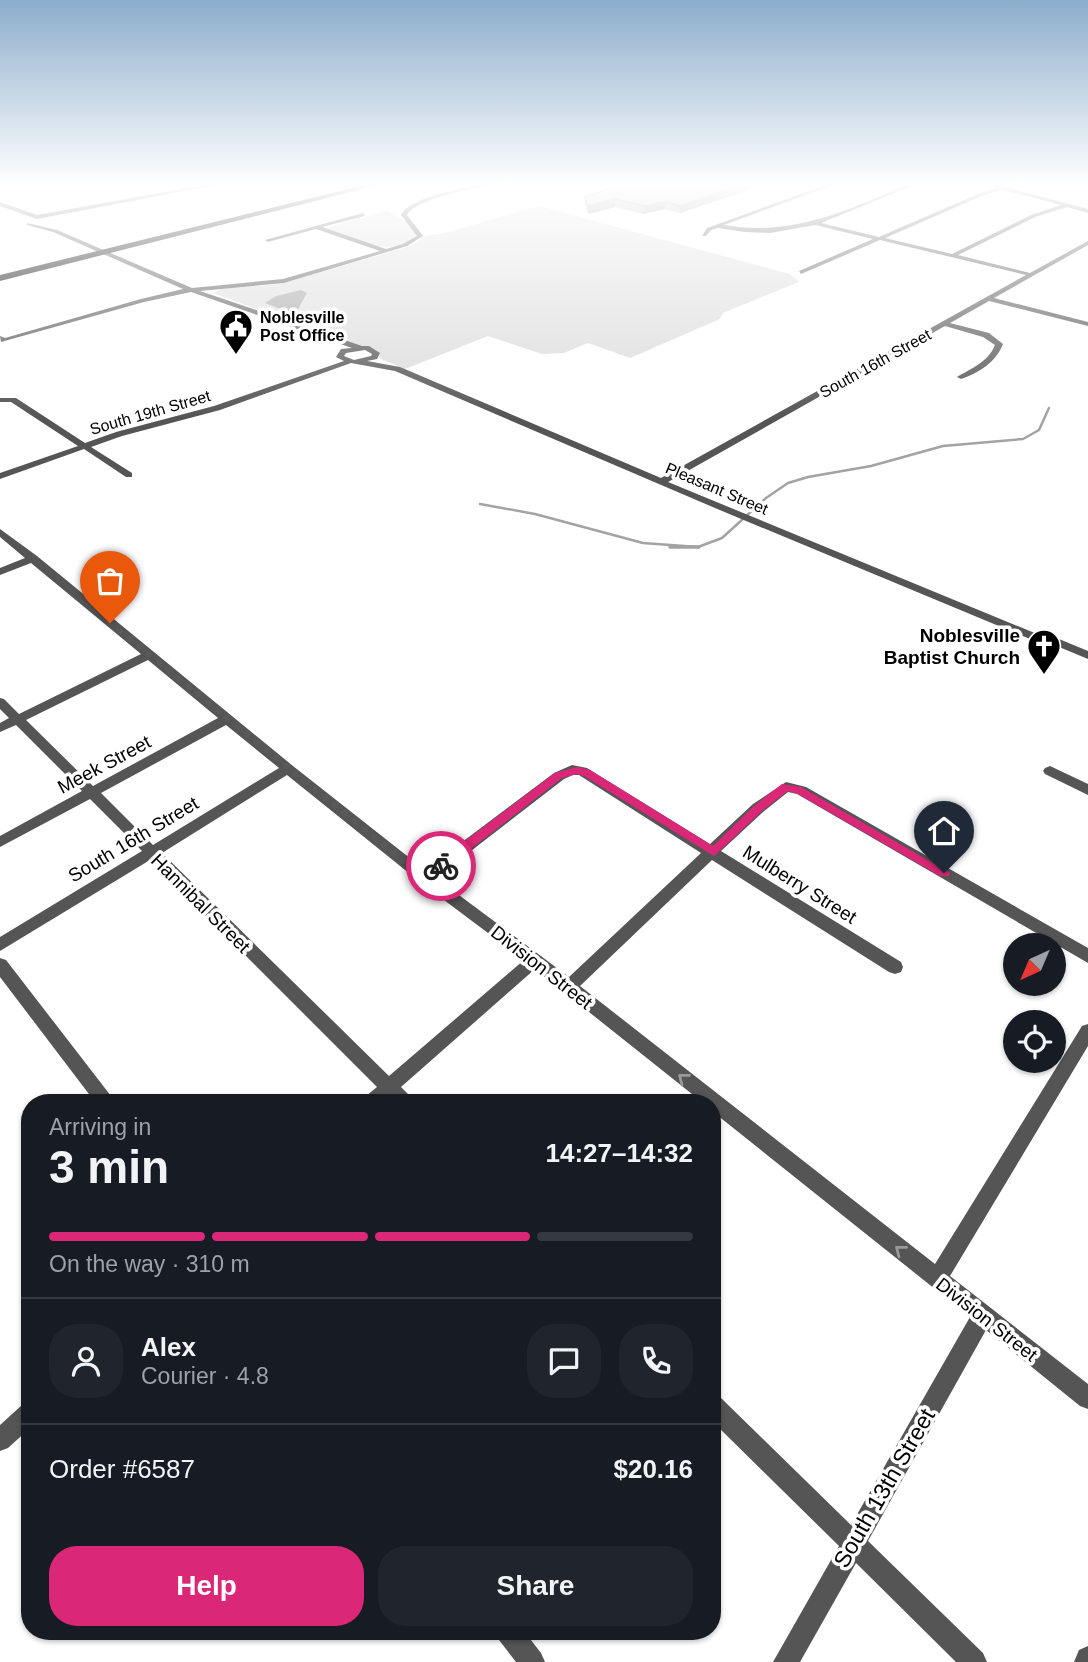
<!DOCTYPE html>
<meta charset="utf-8">
<style>
body{margin:0;font-family:Helvetica,sans-serif;background:#20242c;color:#f1f3f6;height:100vh;display:flex;flex-direction:column;font-size:26px;white-space:nowrap}
*{box-sizing:border-box;margin:0}
p{font-size:23px;color:#9ea1a6}
.icon{flex:none;width:38px;height:38px;fill:none;stroke:currentColor;stroke-width:2;stroke-linecap:round;stroke-linejoin:round}
.map{position:relative;flex:1;overflow:hidden}
.details{position:absolute;left:21px;top:1094px;width:700px;height:546px;display:flex;flex-direction:column;background:#171b24;border-radius:28px;box-shadow:0 2px 5px #0004}
.details>*{flex:none}
.needle{width:46px;rotate:224deg}
.tools{position:absolute;left:1003px;top:933px;display:grid;gap:14px}
.tools a{display:grid;place-items:center;width:63px;height:63px;border-radius:50%;background:#171b24;box-shadow:0 2px 5px #0004;font-size:35px}
.pin{position:absolute;display:grid;place-items:center;width:60px;height:60px;color:#fff;margin:-72px -30px;border-radius:50% 50% 50% 0;rotate:-45deg;box-shadow:0 0 7px #0007}
.pin .icon{rotate:45deg}
.courier{position:absolute;display:grid;place-items:center;width:70px;height:70px;margin:-35px;border:5px solid #db2777;border-radius:50%;background:#fff;color:#222;box-shadow:0 2px 9px #0007}
.headline em{font-style:normal;font-weight:800}
.headline div{display:flex;flex-direction:column-reverse}
.headline{display:flex;align-items:center;justify-content:space-between;height:119px;padding:0 28px}
h1{font-size:46px;font-weight:800;line-height:52px}
.bar{display:grid;grid-template-columns:repeat(4,1fr);gap:10px 7px;align-content:center;height:84px;padding:0 28px}
.bar i{height:9px;border-radius:5px;background:#363941}
.bar .active{background:#db2777}
.bar p{grid-column:span 4}
.line{display:flex;align-items:center;gap:18px;padding:0 28px;border-top:2px solid #363941}
.line div{flex:1}
.round{display:grid;place-items:center;flex:none;width:74px;height:74px;border-radius:28px;background:#20242c}
.cta{display:flex;gap:14px;margin-top:auto;padding:14px 28px}
.cta a{flex:1;height:80px;border-radius:28px;background:#db2777;color:#fff;font-size:28px;font-weight:800;line-height:80px;text-align:center}
.cta a+a{background:#20242c;color:#f1f3f6}
.map>svg:first-child{display:block}
.green{fill:#dcdcdc}
.water{fill:#a3a3a3}
.lines{fill:none;stroke-linecap:round;stroke-linejoin:round}
.stream-far1{stroke:#a3a3a3;stroke-width:2.5}
.stream{stroke:#a3a3a3;stroke-width:3.5}
.minor{fill:#555;fill-rule:evenodd}
.highway{fill:#000;fill-rule:evenodd}
.wall{fill:#a9a9a9}
.shaded-wall{fill:#898989}
.building{fill:#c4c4c4;stroke:#898989;stroke-width:2}
.oneway{stroke:#999}
.route{fill:#db2777}
.done{stroke:#595959;stroke-width:7;stroke-dasharray:0 12.6}
.labels{text-anchor:middle;stroke-width:7;stroke-linejoin:round;paint-order:stroke}
.far-poi-label{font-size:16px;font-weight:bold;fill:#000;stroke:#fff;text-anchor:start}
.far-street-label{font-size:16px;fill:#000;stroke:#fff}
.poi-label{font-size:19px;font-weight:bold;fill:#000;stroke:#fff;text-anchor:end}
.street-label{font-size:19px;fill:#000;stroke:#fff}
.near-street-label{font-size:23px;fill:#000;stroke:#fff}
</style>
<div class="map">
<svg width="1088" height="1662" viewBox="0 0 1088 1662">
<rect width="100%" height="100%" fill="#fff"/>
<g class="green">
<path d="M539 206 790 274 799 282 723 313 720 319 630 358 588 343 564 353 542 354 488 336 405 369 381 359 376 350 347 343 213 293 221 289 281 284 410 246 417 243 423 236 445 233Z"/>
<path d="M387 211 404 220 416 233V238C389 258 352 239 325 228Z"/>
</g>
<path class="water" d="M301 290 307 293 297 311H286L265 303 276 296Z"/>
<g class="lines">
<path class="stream-far1" d="M480 504 535 514 643 543 698 547 722 538 766 498 788 483 808 477 871 466 943 446 1023 439 1039 430 1049 408"/>
<path class="stream" d="M670 547H699"/>
<g class="minor">
<path d="M209 184H222L37 219 0 206V202L37 215Z"/>
<path d="M479 184H488C470 191 416 198 407 215L423 236 407 246 284 283 200 291 362 346H369L380 353 377 359 367 361 400 367 661 478 1026 275 880 240 801 274 799 271 873 239 815 225 770 233 745 232 718 228 711 230 706 236H702L707 228 828 184H836L724 225C794 237 847 210 909 184H917L821 223 879 237 980 193 997 188 992 186 995 184 1088 209V213L1067 207 1035 217 958 255 1030 273 1088 241V245L994 298 1088 322V326L989 301 950 323 989 333 1003 344C996 362 979 373 961 379L957 377C972 368 988 362 995 345L983 337 945 326 668 482 1037 634 1059 639 1088 651V659L1052 644 1030 639 715 508 395 371 351 363 220 410 122 436 91 447 132 473V477H126L84 449 0 479V473L78 446 11 402H0V398H16L85 443 116 432 214 406 344 361 336 357 341 349 352 348 191 292 144 302 1 342 0 336 5 338 141 299 183 289 53 232 27 225V223L57 230 192 288 283 279 380 251 316 229 268 242 265 240 363 213 365 216 322 227 386 249 403 244 417 236 401 215C410 197 459 190 479 184ZM1003 190 1061 205 1031 215 952 254 885 238 984 195ZM365 350 372 354 371 356 354 360 344 356 346 353Z"/>
<path d="M0 529 37 556 293 766 425 870 554 773 572 765 587 768 710 844 753 804 786 782 806 787 1088 948V963L797 794 788 792 763 812 721 851 901 962 903 967 901 972 895 974 889 972 712 860 580 986 935 1264 1082 1026 1088 1024V1046L950 1276 1088 1384V1409L1080 1406 986 1330 868 1541 983 1653 987 1662H956L856 1563 800 1662H773L839 1546 712 1421V1394L720 1397 851 1525 970 1317 712 1111V1102H702L535 969 401 1087 410 1096 413 1102H392L389 1099 384 1102H363L366 1096 377 1087 150 860 0 951V937L142 851 90 799 0 847V836L82 791 16 725 0 732V723L9 718 0 709V698L4 699 19 714 141 654 31 563 0 575V568L25 558 0 537ZM148 660 218 718 93 786 26 720ZM226 725 279 768 153 845 101 793ZM287 775 420 882 524 960 389 1076 162 853ZM573 775H579L701 853 569 977 436 878 564 779Z"/>
<path d="M1050 766 1088 784V795L1045 774 1043 771 1045 768Z"/>
<path d="M0 958 6 960 111 1096 114 1102H95L0 977Z"/>
<path d="M30 1402V1428L8 1448 0 1451V1425L22 1405Z"/>
<path d="M495 1631H524L541 1653 545 1662H516L499 1640Z"/>
<path d="M1088 1646V1662H1074L1079 1650Z"/>
</g>
<path class="highway" d="M368 184H382L0 281V275Z"/>
</g>
<path class="wall" d="M754 188 680 213 665 209 643 214 615 207 588 214 585 204V197Z"/>
<g class="shaded-wall">
<path d="M745 184H754V188L680 213V206Z"/>
<path d="M615 199V207L588 214V206Z"/>
<path d="M666 202 665 209 643 214 644 206Z"/>
</g>
<path class="building" d="M622 184H745L680 206 666 202 644 206 615 199 588 206 585 197Z"/>
<defs><path id="oneway-chevron" d="M-2-3.5L2.5 0L-2 3.5" fill="none" stroke-width="1.6" stroke-linecap="round" stroke-linejoin="round" transform="scale(1.75)"/></defs>
<g class="oneway">
<use href="#oneway-chevron" transform="translate(683 1078) rotate(-142)"/>
<use href="#oneway-chevron" transform="translate(900 1250) rotate(-142)"/>
</g>
<linearGradient id="sky" x2="0" y2="1"><stop stop-color="#8cadcc"/><stop offset="0.44" stop-color="#fff"/><stop offset="1" stop-color="#fff" stop-opacity="0"/></linearGradient>
<rect width="1088" height="417" fill="url(#sky)"/>
<path class="route" d="M577 767 590 770 713 846 755 805 782 784 801 787 950 873 949 876H940L798 794 788 791 762 811 714 856 584 776 577 774 562 778 445 869H436V863L555 773Z"/>
<g class="lines">
<path class="done" d="M110 623 425 878 441 866"/>
</g>
<defs>
<symbol id="civic-pin" viewBox="-11 -11 22 30"><path d="M0 17L-7.5 6A9.5 9.5 0 1 1 7.5 6Z" fill="#000" stroke="#fff"/><path d="M-.6-6.5H3V-4.5H.6V-3L4-1V1h2V6H-6V1h2V-1L-.6-3ZM-1.2 2.5V6h2.4V2.5Z" fill="#fff"/></symbol>
<symbol id="church-pin" viewBox="-11 -11 22 30"><path d="M0 17L-7.5 6A9.5 9.5 0 1 1 7.5 6Z" fill="#000" stroke="#fff"/><path d="M-1.2-6h2.4v3.5h3.3v2.4h-3.3V6h-2.4V-.1h-3.3v-2.4h3.3Z" fill="#fff"/></symbol>
</defs>
<g fill-rule="evenodd">
<use href="#civic-pin" x="217" y="307" width="38" height="52"/>
<use href="#church-pin" x="1025" y="627" width="38" height="52"/>
</g>
<g class="labels">
<g class="far-poi-label">
<text x="260" y="323">Noblesville<tspan x="260" dy="18">Post Office</tspan></text>
</g>
<g class="far-street-label">
<text transform="translate(875 363) rotate(-29)" y="6">South 16th Street</text>
<text transform="translate(150 412) rotate(-16)" y="6">South 19th Street</text>
<text transform="translate(717 488) rotate(23)" y="6">Pleasant Street</text>
</g>
<g class="poi-label">
<text x="1020" y="642">Noblesville<tspan x="1020" dy="22">Baptist Church</tspan></text>
</g>
<g class="street-label">
<text transform="translate(104 764) rotate(-28)" y="7">Meek Street</text>
<text transform="translate(133 839) rotate(-31)" y="7">South 16th Street</text>
<text transform="translate(800 884) rotate(32)" y="7">Mulberry Street</text>
<text transform="translate(201 903) rotate(45)" y="7">Hannibal Street</text>
<text transform="translate(542 967) rotate(38)" y="7">Division Street</text>
<text transform="translate(987 1319) rotate(38)" y="7">Division Street</text>
</g>
<g class="near-street-label">
<text transform="translate(884 1488) rotate(-60)" y="8">South 13th Street</text>
</g>
</g>
</svg>
<div class="tools">
<a><svg class="needle" viewBox="-14 -14 28 28"><path d="M0-13l5 13h-10z" fill="#e53935"/><path d="M0 13l5-13h-10z" fill="#9ea1a6"/></svg></a>
<a><svg class="icon" aria-label="locate" viewBox="0 0 24 24"><circle cx="12" cy="12" r="6"/><path d="M12 2v4M12 18v4M2 12h4M18 12h4"/></svg></a>
</div>
<div class="pin" style="left:110px;top:623px;background:#ea580c"><svg class="icon" aria-label="bag" viewBox="0 0 24 24"><path d="M5 8h14l-1 12H6zM9 8a3 3 0 0 1 6 0"/></svg></div>
<div class="pin" style="left:944px;top:873px;background:#1f2937"><svg class="icon" aria-label="home" viewBox="0 0 24 24"><path d="M3 11l9-7 9 7M6 9v11h12V9"/></svg></div>
<div class="courier" style="left:441px;top:866px"><svg class="icon" aria-label="bike" viewBox="0 0 24 24"><circle cx="6" cy="16" r="4"/><circle cx="18" cy="16" r="4"/><path d="M6 16l4-8h5l3 8M10 8l3 8H6M13 5h3"/></svg></div>
<section class="details">
<div class="headline"><div><h1>3 min</h1><p>Arriving in</p></div><em>14:27–14:32</em></div>
<div class="bar"><i class="active"></i><i class="active"></i><i class="active"></i><i></i><p>On the way · 310 m</p></div>
<div class="line" style="height:126px"><a class="round"><svg class="icon" aria-label="person" viewBox="0 0 24 24"><circle cx="12" cy="8" r="4"/><path d="M4 21q1-7 8-7t8 7"/></svg></a><div><b>Alex</b><p>Courier · 4.8</p></div><a class="round"><svg class="icon" aria-label="chat" viewBox="0 0 24 24"><path d="M4 5h16v11H9l-5 4z"/></svg></a><a class="round"><svg class="icon" aria-label="phone" viewBox="0 0 24 24"><path d="M5 4h4l2 5-3 2q2 4 5 5l2-3 5 2v4C11 20 4 13 5 4z"/></svg></a></div>
<div class="line" style="height:91px"><div>Order #6587</div><b>$20.16</b></div>
<div class="cta"><a>Help</a><a>Share</a></div>
</section>
</div>
